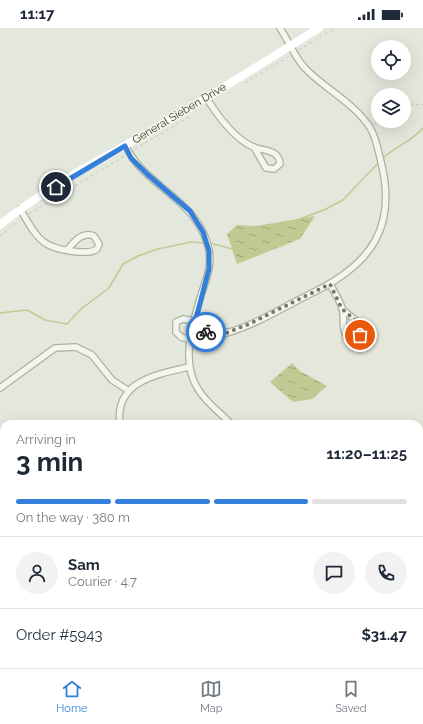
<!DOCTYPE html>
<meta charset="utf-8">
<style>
body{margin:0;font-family:Raleway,sans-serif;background:#f2f2f3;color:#1f2937;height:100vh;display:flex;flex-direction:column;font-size:15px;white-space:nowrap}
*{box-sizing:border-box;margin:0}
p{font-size:13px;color:#747a83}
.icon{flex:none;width:22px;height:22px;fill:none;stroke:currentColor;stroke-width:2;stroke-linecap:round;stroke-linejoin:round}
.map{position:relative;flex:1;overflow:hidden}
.panel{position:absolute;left:0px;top:392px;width:423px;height:248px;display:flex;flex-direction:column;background:#fff;border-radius:12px 12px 0 0;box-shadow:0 4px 16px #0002}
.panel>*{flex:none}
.tools{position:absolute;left:371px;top:12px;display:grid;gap:8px}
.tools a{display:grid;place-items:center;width:40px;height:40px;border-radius:50%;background:#fff;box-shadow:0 4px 16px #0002;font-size:20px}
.pin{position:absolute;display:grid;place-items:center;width:34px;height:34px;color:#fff;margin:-17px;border:2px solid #fff;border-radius:50%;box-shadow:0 1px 4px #0007}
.courier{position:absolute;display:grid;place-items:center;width:40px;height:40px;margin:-20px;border:3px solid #337fd9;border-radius:50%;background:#fff;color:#222;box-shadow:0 1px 5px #0007}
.overview em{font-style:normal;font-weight:700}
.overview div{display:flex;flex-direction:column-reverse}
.overview{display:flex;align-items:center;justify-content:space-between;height:68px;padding:0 16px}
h1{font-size:26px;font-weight:700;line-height:30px}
.bar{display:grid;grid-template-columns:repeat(4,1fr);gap:6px 4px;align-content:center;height:48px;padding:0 16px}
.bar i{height:5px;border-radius:3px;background:#e0e1e3}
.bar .selected{background:#337fd9}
.bar p{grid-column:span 4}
.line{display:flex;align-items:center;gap:10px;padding:0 16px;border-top:1px solid #e0e1e3}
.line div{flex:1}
.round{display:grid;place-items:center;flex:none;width:42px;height:42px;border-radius:21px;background:#f2f2f3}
.status{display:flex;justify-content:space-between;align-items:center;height:28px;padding:0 20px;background:#fff;direction:ltr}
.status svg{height:11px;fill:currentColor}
.menu{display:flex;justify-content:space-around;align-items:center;height:56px;border-top:1px solid #e0e1e3;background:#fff;font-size:11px;color:#747a83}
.menu a{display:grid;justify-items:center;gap:2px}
.menu .selected{color:#337fd9}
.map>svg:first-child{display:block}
.water{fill:url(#water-ripples)}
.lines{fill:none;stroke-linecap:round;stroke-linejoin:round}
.stream{stroke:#bfcb92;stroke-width:1.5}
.river{stroke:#bfcb92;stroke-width:10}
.street-casing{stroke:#acb1a0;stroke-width:8}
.path{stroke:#c2c5b9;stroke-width:1;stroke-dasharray:3 3;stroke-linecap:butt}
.street{stroke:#f3f5ee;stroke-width:5.5}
.secondary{stroke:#fff;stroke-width:8}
.done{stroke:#737964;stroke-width:4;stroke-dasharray:0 7.2}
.route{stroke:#337fd9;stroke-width:5}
.labels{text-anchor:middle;stroke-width:3;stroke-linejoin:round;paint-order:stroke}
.street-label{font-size:11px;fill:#363e24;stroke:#f2f5ea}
</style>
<div class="status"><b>11:17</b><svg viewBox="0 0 49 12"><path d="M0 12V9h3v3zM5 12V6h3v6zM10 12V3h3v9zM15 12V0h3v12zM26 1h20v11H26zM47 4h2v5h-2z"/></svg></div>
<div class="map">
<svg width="423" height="640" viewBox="0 0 423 640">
<defs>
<pattern id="water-ripples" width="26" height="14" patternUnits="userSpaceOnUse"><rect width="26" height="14" fill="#bfcb92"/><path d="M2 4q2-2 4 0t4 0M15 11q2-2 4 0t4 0" fill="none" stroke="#9ca677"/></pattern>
</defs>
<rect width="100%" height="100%" fill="#e4e7db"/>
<g class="water">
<path d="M315 188 300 211 237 236 227 206 237 197 256 198Z"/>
<path d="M292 335 300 343 327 358 312 371 293 374 270 354Z"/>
</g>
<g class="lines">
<g class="stream">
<path d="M382 131C394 119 411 114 423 100"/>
<path d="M297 192 326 181 343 172 379 134"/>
<path d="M209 215 233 221"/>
<path d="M0 285 27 282 45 292 67 296 81 281 109 260 123 236 138 228 158 221 191 214 205 215"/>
</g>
<g class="river">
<path d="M0 613 4 615"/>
<path d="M93 636 99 640"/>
</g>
<defs>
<g id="street">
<path d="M206 69C217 87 234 110 253 119 263 123 279 121 280 136L274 141 266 140 254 119"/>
<path d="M125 117C145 160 198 170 209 222 212 238 206 252 201 267 193 295 180 333 198 361 206 375 220 384 231 396"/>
<path d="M20 181C38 211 41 221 79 224 86 224 92 225 97 221L99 216 94 208C82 203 74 214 67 222"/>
<path d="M330 256C334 264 341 274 343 283 344 293 341 304 350 311H355L362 304 360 296 342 281"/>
<path d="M193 302C202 303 216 307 226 305 254 298 289 276 316 263 372 235 397 198 381 134 378 122 376 108 369 98 352 73 323 60 304 39 294 28 288 12 280 0"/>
<path d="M191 312 181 309 176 304V294L183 291 195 293"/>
<path d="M0 360 55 320 76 319 92 327 112 352 129 363"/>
<path d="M120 396C114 353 158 346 189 339"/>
<path d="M419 407 423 409"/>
<path d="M419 446 423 434"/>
<path d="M0 462 4 465"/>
<path d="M419 544 423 543"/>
<path d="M419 635 421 640"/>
<path d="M262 636 264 640"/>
</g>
</defs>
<use href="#street" class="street-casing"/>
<g class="path">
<path d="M299 22 335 0"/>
<path d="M245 55 290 28"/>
<path d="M404 78 413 76 423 77"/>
<path d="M374 96 378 93"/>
<path d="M135 121 189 89"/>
<path d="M29 186 126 127"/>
<path d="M0 208 20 192"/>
<path d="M419 430 423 420"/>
</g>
<use href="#street" class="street"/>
<path class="secondary" d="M0 197C46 159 102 131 154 101 210 69 264 34 319 0"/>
</g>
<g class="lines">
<path class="done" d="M206 304 224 306 249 296 330 256 342 281 360 296 362 301 360 307"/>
<path class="route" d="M56 159 125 118 131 130 147 146 190 183 203 204 209 223V241L193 302 206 304"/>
</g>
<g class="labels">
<g class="street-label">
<text transform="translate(179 85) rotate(-31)" y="4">General Sieben Drive</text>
</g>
</g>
</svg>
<div class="tools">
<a><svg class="icon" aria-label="locate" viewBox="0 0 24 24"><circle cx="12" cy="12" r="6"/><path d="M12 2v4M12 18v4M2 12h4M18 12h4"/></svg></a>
<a><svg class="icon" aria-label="layers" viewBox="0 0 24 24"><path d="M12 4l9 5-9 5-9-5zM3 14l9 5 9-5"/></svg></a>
</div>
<div class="pin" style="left:360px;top:307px;background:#ea580c"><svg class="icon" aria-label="bag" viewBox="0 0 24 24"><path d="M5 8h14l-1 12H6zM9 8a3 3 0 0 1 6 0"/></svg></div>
<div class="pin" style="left:56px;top:159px;background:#1f2937"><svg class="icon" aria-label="home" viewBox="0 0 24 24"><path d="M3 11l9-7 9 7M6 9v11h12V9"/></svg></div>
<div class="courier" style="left:206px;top:304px"><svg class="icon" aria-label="bike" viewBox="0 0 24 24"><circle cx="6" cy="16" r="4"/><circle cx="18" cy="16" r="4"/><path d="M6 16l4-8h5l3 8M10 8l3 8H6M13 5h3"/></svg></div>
<section class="panel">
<div class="overview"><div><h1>3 min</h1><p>Arriving in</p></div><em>11:20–11:25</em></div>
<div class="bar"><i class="selected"></i><i class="selected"></i><i class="selected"></i><i></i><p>On the way · 380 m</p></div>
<div class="line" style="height:72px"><a class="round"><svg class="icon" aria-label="person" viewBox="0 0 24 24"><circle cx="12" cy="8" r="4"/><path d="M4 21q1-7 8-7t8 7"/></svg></a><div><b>Sam</b><p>Courier · 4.7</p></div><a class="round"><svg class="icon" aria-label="chat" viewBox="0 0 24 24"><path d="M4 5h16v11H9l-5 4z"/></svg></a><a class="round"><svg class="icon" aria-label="phone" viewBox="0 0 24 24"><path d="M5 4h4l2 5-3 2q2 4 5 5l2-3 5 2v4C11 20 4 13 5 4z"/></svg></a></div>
<div class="line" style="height:52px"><div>Order #5943</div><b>$31.47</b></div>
</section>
</div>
<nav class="menu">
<a class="selected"><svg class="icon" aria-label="home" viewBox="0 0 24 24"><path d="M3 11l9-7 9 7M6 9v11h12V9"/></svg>Home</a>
<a><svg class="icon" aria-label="map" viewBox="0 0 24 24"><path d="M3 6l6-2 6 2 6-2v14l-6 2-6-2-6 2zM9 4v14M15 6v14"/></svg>Map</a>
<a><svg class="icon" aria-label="saved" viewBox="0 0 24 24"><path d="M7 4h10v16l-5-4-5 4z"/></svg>Saved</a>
</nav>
